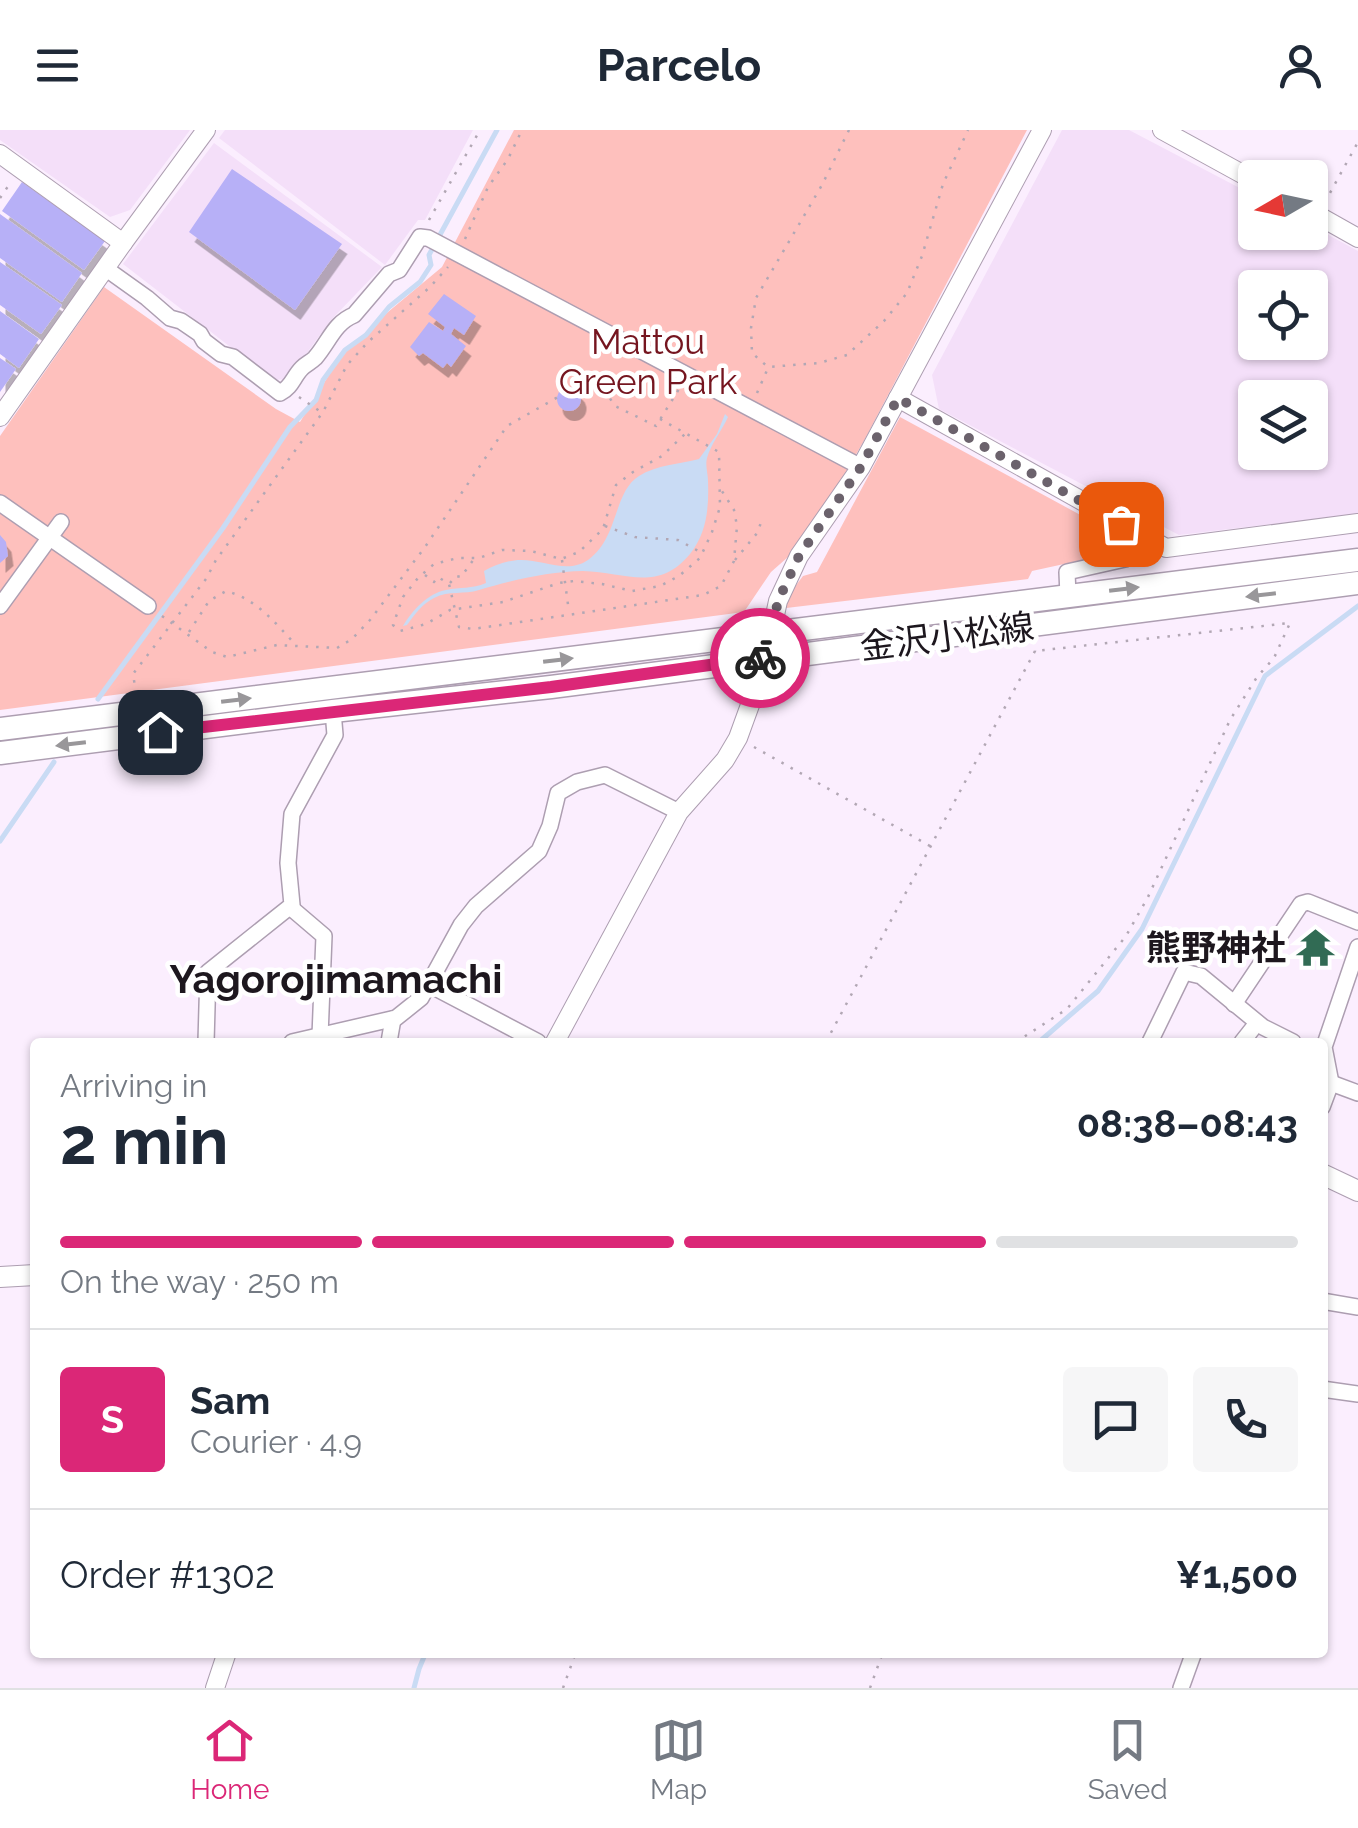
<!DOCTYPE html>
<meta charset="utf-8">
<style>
body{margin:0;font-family:Raleway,"Noto Sans JP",sans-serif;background:#f6f6f7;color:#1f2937;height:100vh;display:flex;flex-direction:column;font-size:38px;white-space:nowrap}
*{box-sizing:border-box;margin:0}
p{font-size:32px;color:#747a83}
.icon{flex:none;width:55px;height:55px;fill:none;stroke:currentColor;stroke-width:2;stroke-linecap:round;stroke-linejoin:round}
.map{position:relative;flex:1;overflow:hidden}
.side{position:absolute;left:30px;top:908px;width:1298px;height:620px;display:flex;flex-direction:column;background:#fff;border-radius:10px;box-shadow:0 2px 8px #0004}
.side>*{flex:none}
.needle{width:65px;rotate:261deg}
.fabs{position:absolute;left:1238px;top:30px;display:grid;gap:20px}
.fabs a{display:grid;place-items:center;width:90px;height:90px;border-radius:10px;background:#fff;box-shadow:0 2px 8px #0004;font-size:50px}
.pin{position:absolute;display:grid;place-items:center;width:85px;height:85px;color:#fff;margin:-42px;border-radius:20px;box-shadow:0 5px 15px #0006}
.courier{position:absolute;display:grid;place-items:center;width:100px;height:100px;margin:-50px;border:8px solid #db2777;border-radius:50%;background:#fff;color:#222;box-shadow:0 2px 12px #0007}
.summary em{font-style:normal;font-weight:700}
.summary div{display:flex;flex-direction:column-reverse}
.summary{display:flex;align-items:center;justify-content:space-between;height:170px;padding:0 30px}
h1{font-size:65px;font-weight:700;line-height:75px}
.bar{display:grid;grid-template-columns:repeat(4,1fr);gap:15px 10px;align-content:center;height:120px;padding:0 30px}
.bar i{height:12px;border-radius:8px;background:#e0e1e3}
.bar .selected{background:#db2777}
.bar p{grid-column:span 4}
.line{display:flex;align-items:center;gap:25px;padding:0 30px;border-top:2px solid #e0e1e3}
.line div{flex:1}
.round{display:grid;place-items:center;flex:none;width:105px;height:105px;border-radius:10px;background:#f6f6f7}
header{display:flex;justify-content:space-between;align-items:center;height:130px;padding:0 30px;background:#fff;font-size:45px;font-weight:700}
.dock{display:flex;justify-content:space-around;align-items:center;height:140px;border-top:2px solid #e0e1e3;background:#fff;font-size:28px;color:#747a83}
.dock a{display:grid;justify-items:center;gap:5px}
.dock .selected{color:#db2777}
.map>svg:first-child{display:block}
.built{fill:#f4dff9;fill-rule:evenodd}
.green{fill:#fec0bd}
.water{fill:#c9dbf4}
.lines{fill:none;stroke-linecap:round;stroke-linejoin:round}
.stream{stroke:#c9dbf4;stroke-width:5}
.building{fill:#b7b0f7;filter:url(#shadow)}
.minor-casing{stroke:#ad9eb1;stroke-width:18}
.tertiary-casing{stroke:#ad9eb1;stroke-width:20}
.secondary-casing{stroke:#ad9eb1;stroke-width:22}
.primary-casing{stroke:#ad9eb1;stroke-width:25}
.path{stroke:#b2a7b4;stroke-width:2.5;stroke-dasharray:2.5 8;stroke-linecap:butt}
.minor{stroke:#fff;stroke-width:15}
.tertiary{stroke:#fff;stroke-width:18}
.secondary{stroke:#fff;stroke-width:20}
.primary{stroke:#fff;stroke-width:22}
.oneway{fill:#99979a}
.done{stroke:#6b626c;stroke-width:10;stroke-dasharray:0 18}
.route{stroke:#db2777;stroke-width:12}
.labels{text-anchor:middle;stroke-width:9;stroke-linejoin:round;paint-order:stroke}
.park-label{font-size:35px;fill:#75151f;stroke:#fff}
.street-label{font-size:35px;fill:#1d171e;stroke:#fff}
.poi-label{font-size:35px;font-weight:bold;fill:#1d171e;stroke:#fff;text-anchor:end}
.quarter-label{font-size:40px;font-weight:bold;fill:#1d171e;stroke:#fff}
</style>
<header><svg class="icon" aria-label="menu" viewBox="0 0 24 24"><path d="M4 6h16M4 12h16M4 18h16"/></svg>Parcelo<svg class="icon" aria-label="person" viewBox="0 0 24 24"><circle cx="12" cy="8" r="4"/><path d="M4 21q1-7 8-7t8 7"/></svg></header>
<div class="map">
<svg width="1358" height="1558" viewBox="0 0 1358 1558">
<defs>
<filter id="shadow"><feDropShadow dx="5.5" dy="10" stdDeviation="0" flood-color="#0004"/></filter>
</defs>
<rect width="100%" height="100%" fill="#fbeefe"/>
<g class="built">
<path d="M0 0H190L130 80 110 87 0 10Z"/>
<path d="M225 0H473L425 90H418L385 135 219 8Z"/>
<path d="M1062 0H1129L1255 66V102H1310V95L1358 121V384L1179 405 939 279 932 245ZM1255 158H1310V212H1255ZM1255 268H1310V322H1255Z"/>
<path d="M214 13 382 137 331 190 288 249 273 250 123 134Z"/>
</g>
<g class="green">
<path d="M514 0H1027L865 309 805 412 771 442 744 482 0 580V306L104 157 276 279 300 292 340 227 382 187 442 137Z"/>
<path d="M900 287 1121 407 1110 424 1032 441 1028 449 778 479 803 446 817 442Z"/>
</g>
<path class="water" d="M725 284 728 287C722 300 711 314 707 328 705 335 708 344 708 351 709 377 707 403 690 424 658 463 625 442 583 441 549 441 510 451 479 460 464 465 449 460 434 468 422 474 415 484 407 495L403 496C412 481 428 463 446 460 460 457 472 459 486 453L484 441C495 435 508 430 521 430 544 430 568 444 588 430 619 408 613 362 639 346 656 335 680 334 699 329L717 304Z"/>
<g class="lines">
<g class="stream">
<path d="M98 569 223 398 290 297 316 270 323 250 345 220 366 205 389 177 420 152 431 135 429 125 497 0"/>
<path d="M0 711 54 632"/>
<path d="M1039 912 1098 861 1142 799 1265 546 1358 476"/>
<path d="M414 1558 419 1539 426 1522"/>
</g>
</g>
<g class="building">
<path d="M232 39 342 114 295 180 189 102Z"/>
<path d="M22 52 105 111 84 140 2 81Z"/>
<path d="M0 84 82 143 62 172 0 128Z"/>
<path d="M0 132 62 175 41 204 0 175Z"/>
<path d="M444 164 476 186 464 205 454 198 451 204 466 216 451 237 447 233 443 238 423 223 419 226 410 217 429 192 443 201 445 197 428 184Z"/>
<path d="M0 181 39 209 19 238 0 224Z"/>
<path d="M0 228 16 239 0 262Z"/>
<circle cx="569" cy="269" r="12"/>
<path d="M0 405 6 412 8 426 0 433Z"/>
</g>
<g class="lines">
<defs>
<g id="minor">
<path d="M105 138 147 168 170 188 181 191 200 204 204 211 221 224 233 227 280 263C292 257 293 247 302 238 306 234 311 232 315 228 329 212 334 193 354 185L389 144 399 140 420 107 428 108 861 337"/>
<path d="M0 373 148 476"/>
<path d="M1068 466 1067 442 1125 429 1153 412"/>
<path d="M0 476 61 392"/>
<path d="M290 777 324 806 320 906"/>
<path d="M428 854 538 912"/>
<path d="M1234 874 1301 774 1308 772 1358 792"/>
<path d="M206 912 208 842 292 775 288 733 292 684 335 605 333 581"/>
<path d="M292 912 396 888 421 868 461 795 476 776 539 721 550 696 558 663 577 652 605 645 679 682"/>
<path d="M389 912 393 889"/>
<path d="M1150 912 1184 842 1201 846 1263 897 1293 912"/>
<path d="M1242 912 1257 893"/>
<path d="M1331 953 1358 963"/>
<path d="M1322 977 1331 953 1324 917 1358 817"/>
<path d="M1322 1171 1358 1177"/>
<path d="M1322 1259 1358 1264"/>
<path d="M1181 1558 1194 1522"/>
</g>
<g id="tertiary">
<path d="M1162 0 1255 51"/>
<path d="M0 24 123 113 0 287"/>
<path d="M1310 81 1358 108"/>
<path d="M123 113 206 0"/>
<path d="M898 268 1166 418 1358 393"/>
<path d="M555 912 679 682 725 630 738 608 754 564 762 528 771 504 778 471 799 426 861 337 1042 0"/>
<path d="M215 1558 227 1522"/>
</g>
<g id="secondary">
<path d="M1322 1044 1358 1061"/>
<path d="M0 1147 35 1145"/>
</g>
<g id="primary">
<path d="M0 599 1358 430"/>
<path d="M0 623 333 581 551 557 1358 453"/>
</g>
</defs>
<use href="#minor" class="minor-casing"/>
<use href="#tertiary" class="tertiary-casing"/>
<use href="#secondary" class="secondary-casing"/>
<use href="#primary" class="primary-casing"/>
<g class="path">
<path d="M849 0 822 55 756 168 751 198 752 223 768 237 819 233 847 225 884 191 907 163 922 126 943 54 968 0"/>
<path d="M0 68 11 52"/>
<path d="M1325 72 1358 12"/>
<path d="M429 90 480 0"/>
<path d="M465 109 488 57 508 29 522 0"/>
<path d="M757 263 768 238"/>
<path d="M299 267 321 282"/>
<path d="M660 289 719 322 720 377 712 402 700 428 679 446 660 456 632 461 602 454 574 451 559 453 503 472 450 480 426 494 400 501 393 495 403 467 418 448 434 434 458 428H479L502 420 531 421 561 429 579 422 603 399 616 355 633 342 662 326 686 303"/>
<path d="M605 396 635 407 678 410 702 423"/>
<path d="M562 430 569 482"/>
<path d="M735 430 758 402 761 392"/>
<path d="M425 445 434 452 438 447 449 454 459 497 473 499 703 465 721 456 734 431 737 396 734 380 720 358"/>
<path d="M450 453 456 446 461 447 474 429"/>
<path d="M162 486 212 522 227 527 277 515 337 518 352 509 370 490 425 417 507 296 595 246 615 276 656 296 679 259"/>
<path d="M189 502 209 471 226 461C257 469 275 493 296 515"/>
<path d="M136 563 133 544 206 449 216 430 323 282 347 235 368 212 430 157 448 137"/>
<path d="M754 617 930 716"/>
<path d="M826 912 1035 521 1034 516"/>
<path d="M1016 912 1067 879 1126 806 1148 767 1230 590 1257 547 1274 528 1290 493 1035 521"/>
<path d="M563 1558 576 1522"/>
<path d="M870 1558 883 1522"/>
</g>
<use href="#minor" class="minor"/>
<use href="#tertiary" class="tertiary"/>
<use href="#secondary" class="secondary"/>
<use href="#primary" class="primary"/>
</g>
<defs><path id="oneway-solid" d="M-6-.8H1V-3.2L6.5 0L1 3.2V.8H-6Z" transform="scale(2.5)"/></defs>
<g class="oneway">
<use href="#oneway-solid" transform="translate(1124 459) rotate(-7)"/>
<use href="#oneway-solid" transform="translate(1261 465) rotate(173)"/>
<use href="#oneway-solid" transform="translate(558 530) rotate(-7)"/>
<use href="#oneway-solid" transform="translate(236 570) rotate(-7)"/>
<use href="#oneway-solid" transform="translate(71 614) rotate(173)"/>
</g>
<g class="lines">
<path class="done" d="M760 528 771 504 778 471 799 426 861 337 898 268 1121 394"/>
<path class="route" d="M160 602 551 557 760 528"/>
</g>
<defs>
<symbol id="temple-bare" viewBox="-9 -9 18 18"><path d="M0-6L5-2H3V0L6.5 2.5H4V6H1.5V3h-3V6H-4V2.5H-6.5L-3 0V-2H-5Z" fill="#316b54" stroke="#fff" stroke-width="2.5" paint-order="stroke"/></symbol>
</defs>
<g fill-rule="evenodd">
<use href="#temple-bare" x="1288" y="790" width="55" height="55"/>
</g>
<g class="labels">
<g class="park-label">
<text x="648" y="224">Mattou<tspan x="648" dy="40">Green Park</tspan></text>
</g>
<g class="street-label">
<text transform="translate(947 507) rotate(-7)" y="12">金沢小松線</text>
</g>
<g class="poi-label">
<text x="1286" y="830">熊野神社</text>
</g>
<g class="quarter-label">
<text x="336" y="863">Yagorojimamachi</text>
</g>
</g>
</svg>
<div class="fabs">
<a><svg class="needle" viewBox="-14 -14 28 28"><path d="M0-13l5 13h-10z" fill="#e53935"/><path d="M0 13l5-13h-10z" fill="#747a83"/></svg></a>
<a><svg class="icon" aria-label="locate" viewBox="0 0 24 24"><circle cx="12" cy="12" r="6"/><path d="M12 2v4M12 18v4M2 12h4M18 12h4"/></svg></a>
<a><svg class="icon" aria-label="layers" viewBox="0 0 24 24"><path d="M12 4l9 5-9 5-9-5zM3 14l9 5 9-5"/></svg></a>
</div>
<div class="pin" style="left:1121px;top:394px;background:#ea580c"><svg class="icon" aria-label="bag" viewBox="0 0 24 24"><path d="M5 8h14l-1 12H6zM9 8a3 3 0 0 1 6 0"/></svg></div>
<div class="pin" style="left:160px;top:602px;background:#1f2937"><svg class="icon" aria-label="home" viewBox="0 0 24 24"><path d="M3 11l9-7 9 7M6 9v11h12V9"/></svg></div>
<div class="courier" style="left:760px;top:528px"><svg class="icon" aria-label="bike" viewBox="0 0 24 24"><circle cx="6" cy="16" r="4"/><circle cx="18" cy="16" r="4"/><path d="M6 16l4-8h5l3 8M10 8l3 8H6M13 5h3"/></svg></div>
<section class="side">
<div class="summary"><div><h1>2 min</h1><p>Arriving in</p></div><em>08:38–08:43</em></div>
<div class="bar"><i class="selected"></i><i class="selected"></i><i class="selected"></i><i></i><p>On the way · 250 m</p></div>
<div class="line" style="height:180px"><b class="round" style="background:#db2777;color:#fff">S</b><div><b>Sam</b><p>Courier · 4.9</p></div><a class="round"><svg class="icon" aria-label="chat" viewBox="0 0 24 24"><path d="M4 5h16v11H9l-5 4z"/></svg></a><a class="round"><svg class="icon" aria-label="phone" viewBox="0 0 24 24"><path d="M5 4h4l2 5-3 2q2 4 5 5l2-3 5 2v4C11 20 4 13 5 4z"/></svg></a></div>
<div class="line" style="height:130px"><div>Order #1302</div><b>¥1,500</b></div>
</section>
</div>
<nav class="dock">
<a class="selected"><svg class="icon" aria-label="home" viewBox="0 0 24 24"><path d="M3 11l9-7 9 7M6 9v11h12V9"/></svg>Home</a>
<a><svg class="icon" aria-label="map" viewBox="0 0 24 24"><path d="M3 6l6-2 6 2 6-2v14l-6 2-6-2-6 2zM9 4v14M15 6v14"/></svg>Map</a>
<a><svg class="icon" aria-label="saved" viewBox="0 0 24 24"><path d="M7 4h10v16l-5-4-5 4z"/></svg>Saved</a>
</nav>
